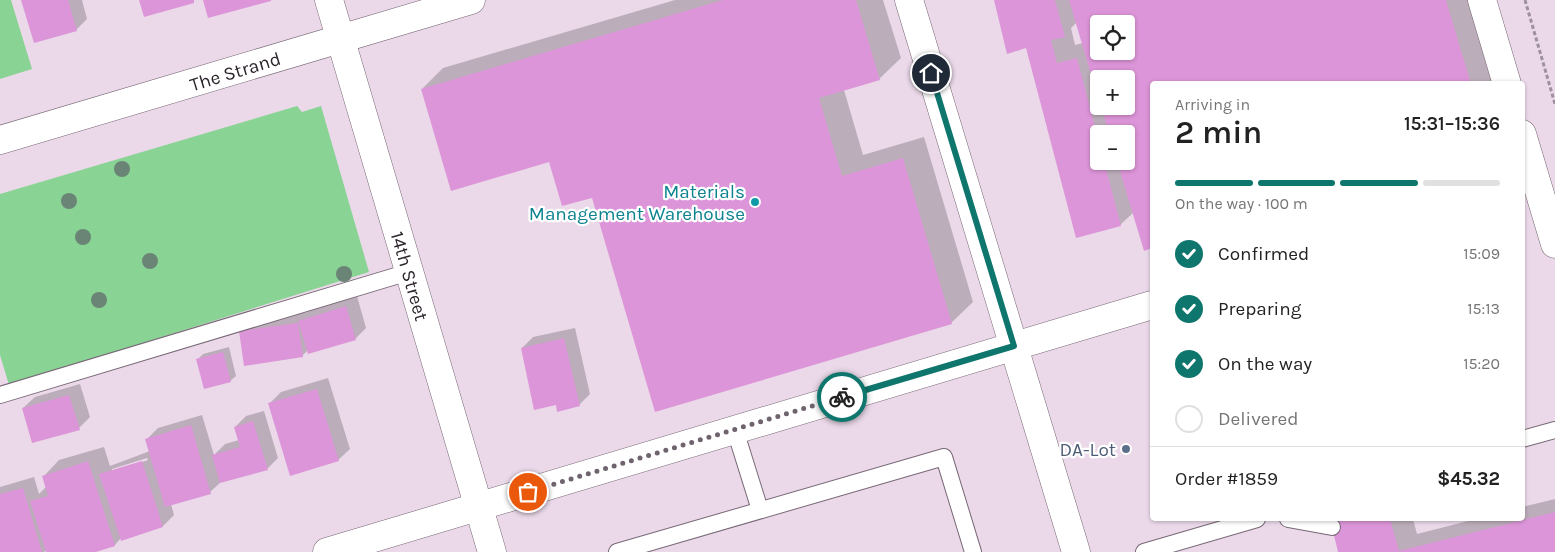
<!DOCTYPE html>
<meta charset="utf-8">
<style>
body{margin:0;font-family:Karla,sans-serif;background:#f2f2f2;color:#222;height:100vh;display:flex;flex-direction:column;font-size:19px;white-space:nowrap}
*{box-sizing:border-box;margin:0}
p{font-size:16px;color:#767676}
.icon{flex:none;width:28px;height:28px;fill:none;stroke:currentColor;stroke-width:2;stroke-linecap:round;stroke-linejoin:round}
.map{position:relative;flex:1;overflow:hidden}
.details{position:absolute;left:1150px;top:81px;width:375px;height:440px;display:flex;flex-direction:column;background:#fff;border-radius:5px;box-shadow:0 1px 4px #0004}
.details>*{flex:none}
.buttons{position:absolute;left:1090px;top:15px;display:grid;gap:10px}
.buttons a{display:grid;place-items:center;width:45px;height:45px;border-radius:5px;background:#fff;box-shadow:0 1px 4px #0004;font-size:25px}
.pin{position:absolute;display:grid;place-items:center;width:42px;height:42px;color:#fff;margin:-21px;border:2px solid #fff;border-radius:50%;box-shadow:0 1px 5px #0007}
.courier{position:absolute;display:grid;place-items:center;width:50px;height:50px;margin:-25px;border:4px solid #0f766e;border-radius:50%;background:#fff;color:#222;box-shadow:0 1px 6px #0007}
.headline em{font-style:normal;font-weight:600}
.headline div{display:flex;flex-direction:column-reverse}
.headline{display:flex;align-items:center;justify-content:space-between;height:85px;padding:0 25px}
h1{font-size:32px;font-weight:600;line-height:38px}
.bar{display:grid;grid-template-columns:repeat(4,1fr);gap:8px 5px;align-content:center;height:60px;padding:0 25px}
.bar i{height:6px;border-radius:4px;background:#e0e0e0}
.bar .on{background:#0f766e}
.bar p{grid-column:span 4}
.line{display:flex;align-items:center;gap:12px;padding:0 25px;border-top:1px solid #e0e0e0}
.line div{flex:1}
ol{padding:0 25px;list-style:none}
li{display:flex;align-items:center;gap:15px;height:55px}
li p{margin-inline-start:auto}
li .icon{padding:5px;border-radius:50%;background:#0f766e;color:#fff;stroke-width:4}
li:last-child{color:#767676}
li i{width:28px;height:28px;border:2px solid #e0e0e0;border-radius:50%}
.map>svg:first-child{display:block}
.green{fill:#89d395}
.shadow{fill:#0003;fill-rule:evenodd}
.building{fill:#dc95d8;fill-rule:evenodd}
.lines{fill:none;stroke-linecap:round;stroke-linejoin:round}
.lane-casing{stroke:#786876;stroke-width:18}
.street-casing{stroke:#786876;stroke-width:29}
.secondary-casing{stroke:#786876;stroke-width:29}
.path{stroke:#9e909d;stroke-width:3;stroke-dasharray:4 2.5;stroke-linecap:butt}
.lane{stroke:#fff;stroke-width:16}
.street{stroke:#fff;stroke-width:28}
.secondary{stroke:#fff;stroke-width:28}
.tree{fill:#6a8475}
.done{stroke:#6f646e;stroke-width:5;stroke-dasharray:0 9}
.route{stroke:#0f766e;stroke-width:6}
.culture-dot{fill:#0f9aa8;stroke:#fff;stroke-width:2}
.service-dot{fill:#5c6f8a;stroke:#fff;stroke-width:2}
.labels{text-anchor:middle;stroke-width:4.5;stroke-linejoin:round;paint-order:stroke}
.street-label{font-size:19px;fill:#2c252c;stroke:#fff}
.culture-label{font-size:19px;fill:#0d838f;stroke:#fff;text-anchor:end}
.service-label{font-size:19px;fill:#4e5e75;stroke:#fff;text-anchor:end}
</style>
<div class="map">
<svg width="1555" height="552" viewBox="0 0 1555 552">
<rect width="100%" height="100%" fill="#ebd9e9"/>
<g class="green">
<path d="M0 0H11L32 69 0 79Z"/>
<path d="M297 106 302 112 321 106 369 272 9 385 0 355V194Z"/>
</g>
<g class="shadow">
<path d="M22 0H82L87 19 76 30Z"/>
<path d="M675 0H883L901 58 879 79 844 90 863 155 924 137 973 302 951 323 593 196 550 160 422 89 443 68Z"/>
<path d="M995 0H1469L1494 84H1152V247L1145 249 1134 212 1120 225 1027 47ZM1077 22 1083 43 1075 45 1071 28ZM1099 24H1126V51H1099ZM1099 79H1126V106H1099ZM1099 134H1126V161H1099Z"/>
<path d="M357 296 366 328 355 339 308 350 302 356 240 332 251 320 308 312 310 310Z"/>
<path d="M575 328 590 394 579 405 557 404 522 348 533 337Z"/>
<path d="M229 347 236 376 230 381 197 360 203 354Z"/>
<path d="M328 378 350 449 338 460 270 403 281 392Z"/>
<path d="M80 384 90 417 79 428 23 408 35 397Z"/>
<path d="M264 411 278 458 267 469 221 482 210 492 171 504 174 515 163 526 122 540 121 538 115 545 91 552H48L47 550 44 552H0V487L34 477 39 494 47 486 44 476 59 460 104 447 110 466 150 451 147 439 158 428 202 415 214 455 225 444 239 440 235 427 246 416ZM147 458 148 460 112 472V469Z"/>
<path d="M1555 499V552H1339L1331 519H1413L1417 534 1476 519H1522V507Z"/>
</g>
<g class="building">
<path d="M21 0H68L77 31 34 43Z"/>
<path d="M139 0H194V3L144 17Z"/>
<path d="M203 0H271V1L208 18Z"/>
<path d="M723 0H856L880 80 819 98 842 176 903 158 952 324 655 412 592 198 562 206 549 162 451 191 421 89Z"/>
<path d="M994 0H1055L1065 37 1051 40 1057 63 1077 58 1099 142V161H1104L1121 226 1076 238 1026 48 1007 54Z"/>
<path d="M1069 0H1446L1471 84H1152V248L1144 251 1117 161H1126V134H1109L1101 106H1126V79H1099L1098 98ZM1099 24H1126V51H1099Z"/>
<path d="M346 306 356 340 308 354 298 321Z"/>
<path d="M298 323 303 357 244 366 239 331Z"/>
<path d="M564 338 580 406 557 412 556 405 534 410 521 348Z"/>
<path d="M223 352 231 382 204 389 196 359Z"/>
<path d="M317 389 339 461 290 476 268 403Z"/>
<path d="M69 395 80 430 32 443 22 408Z"/>
<path d="M253 421 268 470 220 483 212 455 240 447 234 427Z"/>
<path d="M191 425 211 494 165 507 145 439Z"/>
<path d="M88 461 115 546 96 552H46L30 501 48 496 42 476Z"/>
<path d="M142 461 163 527 121 541 99 474Z"/>
<path d="M23 488 42 552H0V494Z"/>
<path d="M1555 512V552H1338L1330 519H1390L1399 551Z"/>
</g>
<g class="lines">
<defs>
<g id="lane">
<path d="M0 395 409 272"/>
<path d="M735 430 760 510"/>
<path d="M1522 439 1555 430"/>
<path d="M1288 519 1332 527"/>
<path d="M617 552 944 457 973 552"/>
<path d="M1144 552 1257 519"/>
</g>
<g id="street">
<path d="M909 0 1076 552"/>
<path d="M1482 0 1507 84"/>
<path d="M1522 134 1555 244"/>
<path d="M327 552 1152 305"/>
</g>
<g id="secondary">
<path d="M329 0 492 552"/>
<path d="M0 140 471 0"/>
</g>
</defs>
<use href="#lane" class="lane-casing"/>
<use href="#street" class="street-casing"/>
<use href="#secondary" class="secondary-casing"/>
<path class="path" d="M1525 0 1555 104"/>
<use href="#lane" class="lane"/>
<use href="#street" class="street"/>
<use href="#secondary" class="secondary"/>
</g>
<g class="tree">
<circle cx="122" cy="169" r="8"/>
<circle cx="69" cy="201" r="8"/>
<circle cx="83" cy="237" r="8"/>
<circle cx="150" cy="261" r="8"/>
<circle cx="344" cy="274" r="8"/>
<circle cx="99" cy="300" r="8"/>
</g>
<g class="lines">
<path class="done" d="M528 492 842 397"/>
<path class="route" d="M842 397 1014 346 931 73"/>
</g>
<circle class="culture-dot" cx="755" cy="202" r="5"/>
<circle class="service-dot" cx="1126" cy="449" r="5"/>
<g class="labels">
<g class="street-label">
<text transform="translate(235 71) rotate(-17)" y="7">The Strand</text>
<text transform="translate(410 276) rotate(74)" y="7">14th Street</text>
</g>
<g class="culture-label">
<text x="745" y="198">Materials<tspan x="745" dy="22">Management Warehouse</tspan></text>
</g>
<g class="service-label">
<text x="1116" y="456">DA-Lot</text>
</g>
</g>
</svg>
<div class="buttons">
<a><svg class="icon" aria-label="locate" viewBox="0 0 24 24"><circle cx="12" cy="12" r="6"/><path d="M12 2v4M12 18v4M2 12h4M18 12h4"/></svg></a>
<a>+</a>
<a>−</a>
</div>
<div class="pin" style="left:528px;top:492px;background:#ea580c"><svg class="icon" aria-label="bag" viewBox="0 0 24 24"><path d="M5 8h14l-1 12H6zM9 8a3 3 0 0 1 6 0"/></svg></div>
<div class="pin" style="left:931px;top:73px;background:#1f2937"><svg class="icon" aria-label="home" viewBox="0 0 24 24"><path d="M3 11l9-7 9 7M6 9v11h12V9"/></svg></div>
<div class="courier" style="left:842px;top:397px"><svg class="icon" aria-label="bike" viewBox="0 0 24 24"><circle cx="6" cy="16" r="4"/><circle cx="18" cy="16" r="4"/><path d="M6 16l4-8h5l3 8M10 8l3 8H6M13 5h3"/></svg></div>
<section class="details">
<div class="headline"><div><h1>2 min</h1><p>Arriving in</p></div><em>15:31–15:36</em></div>
<div class="bar"><i class="on"></i><i class="on"></i><i class="on"></i><i></i><p>On the way · 100 m</p></div>
<ol>
<li><svg class="icon" aria-label="check" viewBox="0 0 24 24"><path d="M5 12l5 5 9-10"/></svg>Confirmed<p>15:09</p></li>
<li><svg class="icon" aria-label="check" viewBox="0 0 24 24"><path d="M5 12l5 5 9-10"/></svg>Preparing<p>15:13</p></li>
<li><svg class="icon" aria-label="check" viewBox="0 0 24 24"><path d="M5 12l5 5 9-10"/></svg>On the way<p>15:20</p></li>
<li><i></i>Delivered</li>
</ol>
<div class="line" style="height:65px"><div>Order #1859</div><b>$45.32</b></div>
</section>
</div>
